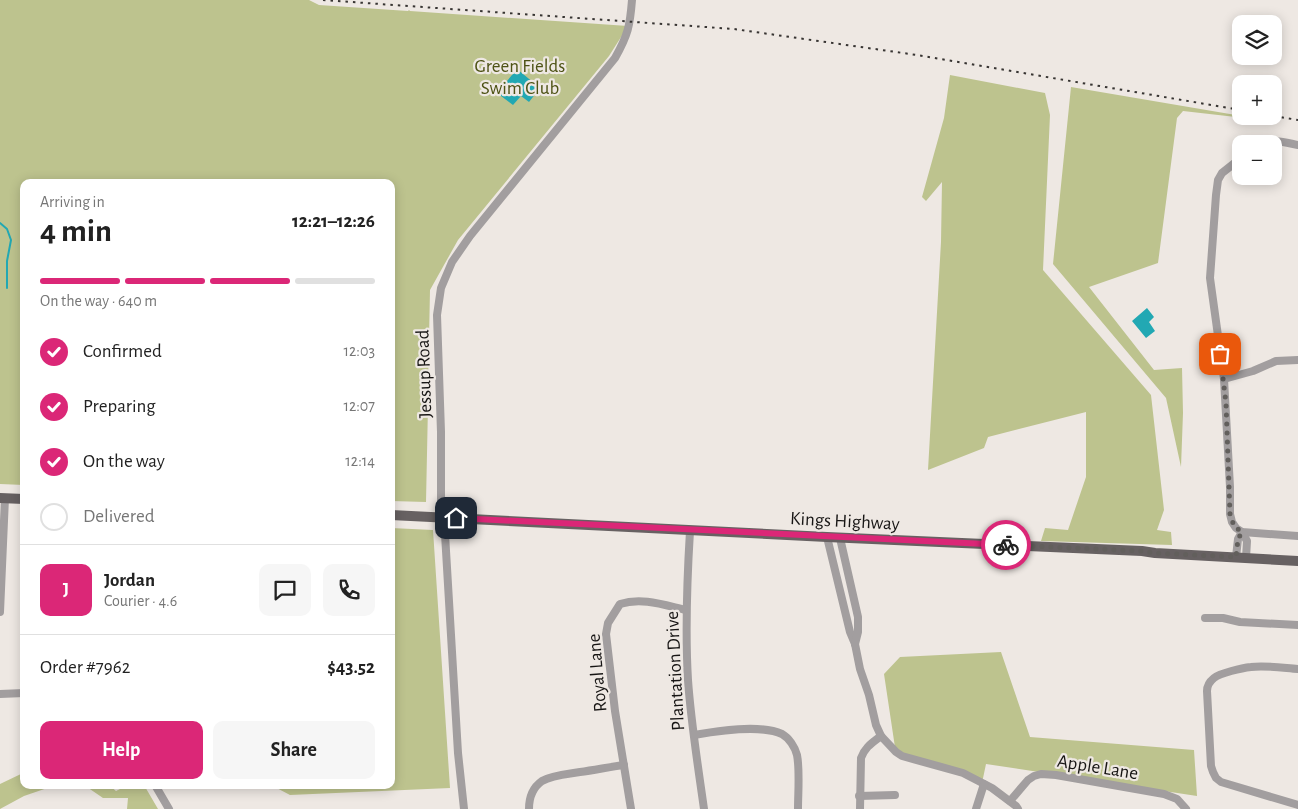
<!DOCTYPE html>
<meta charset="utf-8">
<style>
body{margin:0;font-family:"Alegreya Sans",sans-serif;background:#f6f6f6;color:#222;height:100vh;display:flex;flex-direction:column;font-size:19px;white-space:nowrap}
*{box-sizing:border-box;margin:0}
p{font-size:16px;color:#767676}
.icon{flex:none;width:28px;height:28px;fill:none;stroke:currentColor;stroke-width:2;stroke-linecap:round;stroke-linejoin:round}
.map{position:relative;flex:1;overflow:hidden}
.details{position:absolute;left:20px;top:179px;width:375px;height:610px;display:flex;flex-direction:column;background:#fff;border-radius:10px;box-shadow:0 2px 12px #0003}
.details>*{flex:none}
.controls{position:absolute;left:1232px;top:15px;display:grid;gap:10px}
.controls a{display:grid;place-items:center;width:50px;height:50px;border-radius:10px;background:#fff;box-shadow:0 2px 12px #0003;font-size:25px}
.pin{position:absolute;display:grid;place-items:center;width:42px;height:42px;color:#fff;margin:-21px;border-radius:10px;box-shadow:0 2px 8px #0006}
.courier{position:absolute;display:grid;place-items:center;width:50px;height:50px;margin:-25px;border:4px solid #db2777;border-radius:50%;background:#fff;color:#222;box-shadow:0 1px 6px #0007}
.summary em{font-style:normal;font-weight:600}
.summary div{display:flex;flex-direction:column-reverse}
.summary{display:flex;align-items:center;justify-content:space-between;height:85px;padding:0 20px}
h1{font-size:32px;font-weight:600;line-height:38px}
.bar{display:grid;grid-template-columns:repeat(4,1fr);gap:8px 5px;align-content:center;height:60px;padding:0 20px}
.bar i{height:6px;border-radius:4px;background:#e0e0e0}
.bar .selected{background:#db2777}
.bar p{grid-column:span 4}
.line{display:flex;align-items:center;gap:12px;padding:0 20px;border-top:1px solid #e0e0e0}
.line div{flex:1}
.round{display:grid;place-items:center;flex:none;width:52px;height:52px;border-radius:10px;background:#f6f6f6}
ol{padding:0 20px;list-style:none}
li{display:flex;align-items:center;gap:15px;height:55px}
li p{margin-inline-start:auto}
li .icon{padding:5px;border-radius:50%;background:#db2777;color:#fff;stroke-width:4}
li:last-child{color:#767676}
li i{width:28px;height:28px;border:2px solid #e0e0e0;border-radius:50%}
.button{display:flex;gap:10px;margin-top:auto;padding:10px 20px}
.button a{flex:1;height:58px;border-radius:10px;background:#db2777;color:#fff;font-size:20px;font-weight:600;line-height:58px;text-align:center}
.button a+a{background:#f6f6f6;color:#222}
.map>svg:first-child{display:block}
.green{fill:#bdc38e}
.water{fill:#22a8b3}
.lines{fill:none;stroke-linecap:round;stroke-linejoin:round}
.stream{stroke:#22a8b3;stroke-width:2}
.minor{stroke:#a29e9f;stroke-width:8}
.major{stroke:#676162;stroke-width:10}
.rail{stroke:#373432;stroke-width:2;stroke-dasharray:2.5 5;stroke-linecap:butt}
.done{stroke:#625f5c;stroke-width:5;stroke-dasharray:0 9}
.route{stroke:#db2777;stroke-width:6}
.labels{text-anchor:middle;stroke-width:4.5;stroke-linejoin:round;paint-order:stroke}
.park-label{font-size:19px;fill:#4d5214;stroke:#eee8e3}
.street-label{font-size:19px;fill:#171514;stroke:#eee8e3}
</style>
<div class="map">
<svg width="1298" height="809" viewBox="0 0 1298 809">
<rect width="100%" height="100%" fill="#eee8e3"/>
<g class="green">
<path d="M0 0H309L319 5 408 11 409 10 410 11 628 26 609 56 458 240 430 290 428 388 431 404 428 405 426 502 391 501V182H24V485L0 484Z"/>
<path d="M950 75 1045 93 1050 115 1043 270 1151 395 1164 510 1157 530 1171 532 1172 545 1041 541 1045 528 1068 530 1086 477V412L988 437 984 448 928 470 941 242 942 182 926 201 922 197 944 118Z"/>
<path d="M1071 87 1271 121 1183 111 1177 118 1158 263 1089 287 1154 370 1182 368 1183 413 1181 467 1166 398 1053 264Z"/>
<path d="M391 528 433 530 450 788 290 795 271 785H391Z"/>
<path d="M1001 652 1030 737 1194 750 1197 796 986 764 982 783 896 754 884 674 900 657Z"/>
<path d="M24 771V785H56L24 796 0 809V784L23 773Z"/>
<path d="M84 785H109L116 791 128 785H144L158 809H127L128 798H103Z"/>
</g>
<g class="water">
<path d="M517 69 540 88 529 102 521 96 513 105 497 93Z"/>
<path d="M1147 308 1154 317 1149 322 1155 331 1146 338 1132 321Z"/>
</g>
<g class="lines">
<path class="stream" d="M0 223 7 229 11 240 7 261V288"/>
<g class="minor">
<path d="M1261 144C1272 138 1287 143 1298 145"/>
<path d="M1241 158 1222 173 1218 180 1216 195 1210 278 1224 379 1230 487V514L1232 522 1236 528 1242 532 1298 536"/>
<path d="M1224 379 1253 371 1276 361 1298 360"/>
<path d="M690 531C687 580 685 630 688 680 691 723 698 766 704 809"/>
<path d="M827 537 850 632 855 644 860 669 869 695 876 725 881 736 896 752 902 756 963 773 992 788 1016 806 1018 809"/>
<path d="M840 538 858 617V632L855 644"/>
<path d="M1236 557 1238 539 1242 532 1247 541 1246 558"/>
<path d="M0 612 5 498"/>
<path d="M1205 618H1223L1240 622 1298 625"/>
<path d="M1298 669C1284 668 1265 665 1251 667 1242 668 1220 673 1214 678 1209 682 1207 686 1207 691L1211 766 1213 772 1216 778 1221 782 1298 805"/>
<path d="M0 694 24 693"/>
<path d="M694 735C717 731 760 724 782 734 789 738 795 747 797 755 800 770 798 793 798 809"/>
<path d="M155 785 169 809"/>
<path d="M859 796 895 795"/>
<path d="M1010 801 1028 780 1034 776 1041 774 1056 775 1164 794 1177 799 1186 809"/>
<path d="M464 809 458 753 445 534 441 499V432L437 315 441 288 452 262 470 236 615 58C628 35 630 26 632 0"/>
<path d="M529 809C529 798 532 788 542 781 552 775 568 774 580 772 595 770 609 767 624 765"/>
<path d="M631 809 615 711 606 634 608 623 620 604C642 597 664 605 686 610"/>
<path d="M860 809 861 758C865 747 872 743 881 736"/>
<path d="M976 809 984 784"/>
</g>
<g class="major">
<path d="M0 498 24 499"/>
<path d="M391 515 827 537 1142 551 1155 553 1298 561"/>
</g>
<g class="rail">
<path d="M323 0 734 29 917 55 1241 110"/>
<path d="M1274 116 1298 120"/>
</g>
</g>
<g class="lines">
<path class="done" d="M1006 545 1142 551 1155 553 1236 557 1238 539 1242 532C1234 527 1232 522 1230 514L1226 403 1220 354"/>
<path class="route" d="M456 518 1006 545"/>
</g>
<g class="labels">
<g class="park-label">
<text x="520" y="72">Green Fields<tspan x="520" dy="22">Swim Club</tspan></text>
</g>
<g class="street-label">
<text transform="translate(423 374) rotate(-92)" y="7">Jessup Road</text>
<text transform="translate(845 520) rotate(3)" y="7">Kings Highway</text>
<text transform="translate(674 671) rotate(-93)" y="7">Plantation Drive</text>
<text transform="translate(596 673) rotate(-95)" y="7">Royal Lane</text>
<text transform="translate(1098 766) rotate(9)" y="7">Apple Lane</text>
</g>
</g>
</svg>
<div class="controls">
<a><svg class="icon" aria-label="layers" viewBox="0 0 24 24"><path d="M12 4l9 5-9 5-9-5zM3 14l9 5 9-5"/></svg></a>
<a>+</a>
<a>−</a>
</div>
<div class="pin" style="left:1220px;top:354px;background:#ea580c"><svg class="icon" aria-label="bag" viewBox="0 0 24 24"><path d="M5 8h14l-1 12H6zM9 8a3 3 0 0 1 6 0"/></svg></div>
<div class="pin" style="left:456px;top:518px;background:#1f2937"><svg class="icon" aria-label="home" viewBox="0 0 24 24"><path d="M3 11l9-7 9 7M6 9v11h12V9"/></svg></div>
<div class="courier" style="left:1006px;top:545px"><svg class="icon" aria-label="bike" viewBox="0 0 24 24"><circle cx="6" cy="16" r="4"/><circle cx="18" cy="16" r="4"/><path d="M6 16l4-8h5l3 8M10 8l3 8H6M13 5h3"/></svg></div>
<section class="details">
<div class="summary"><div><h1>4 min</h1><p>Arriving in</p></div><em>12:21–12:26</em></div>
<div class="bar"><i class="selected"></i><i class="selected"></i><i class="selected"></i><i></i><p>On the way · 640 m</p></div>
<ol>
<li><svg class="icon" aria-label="check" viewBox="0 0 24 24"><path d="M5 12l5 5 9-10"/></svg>Confirmed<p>12:03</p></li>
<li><svg class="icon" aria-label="check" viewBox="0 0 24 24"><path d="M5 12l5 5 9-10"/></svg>Preparing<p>12:07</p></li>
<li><svg class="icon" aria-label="check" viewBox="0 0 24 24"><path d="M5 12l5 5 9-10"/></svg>On the way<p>12:14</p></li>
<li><i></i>Delivered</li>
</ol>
<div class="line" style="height:90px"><b class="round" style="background:#db2777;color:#fff">J</b><div><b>Jordan</b><p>Courier · 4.6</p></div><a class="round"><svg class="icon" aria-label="chat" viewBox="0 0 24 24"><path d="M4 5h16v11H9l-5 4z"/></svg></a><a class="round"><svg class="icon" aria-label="phone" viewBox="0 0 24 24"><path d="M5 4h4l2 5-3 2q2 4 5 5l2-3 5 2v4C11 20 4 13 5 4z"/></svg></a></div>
<div class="line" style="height:65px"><div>Order #7962</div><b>$43.52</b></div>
<div class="button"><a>Help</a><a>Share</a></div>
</section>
</div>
